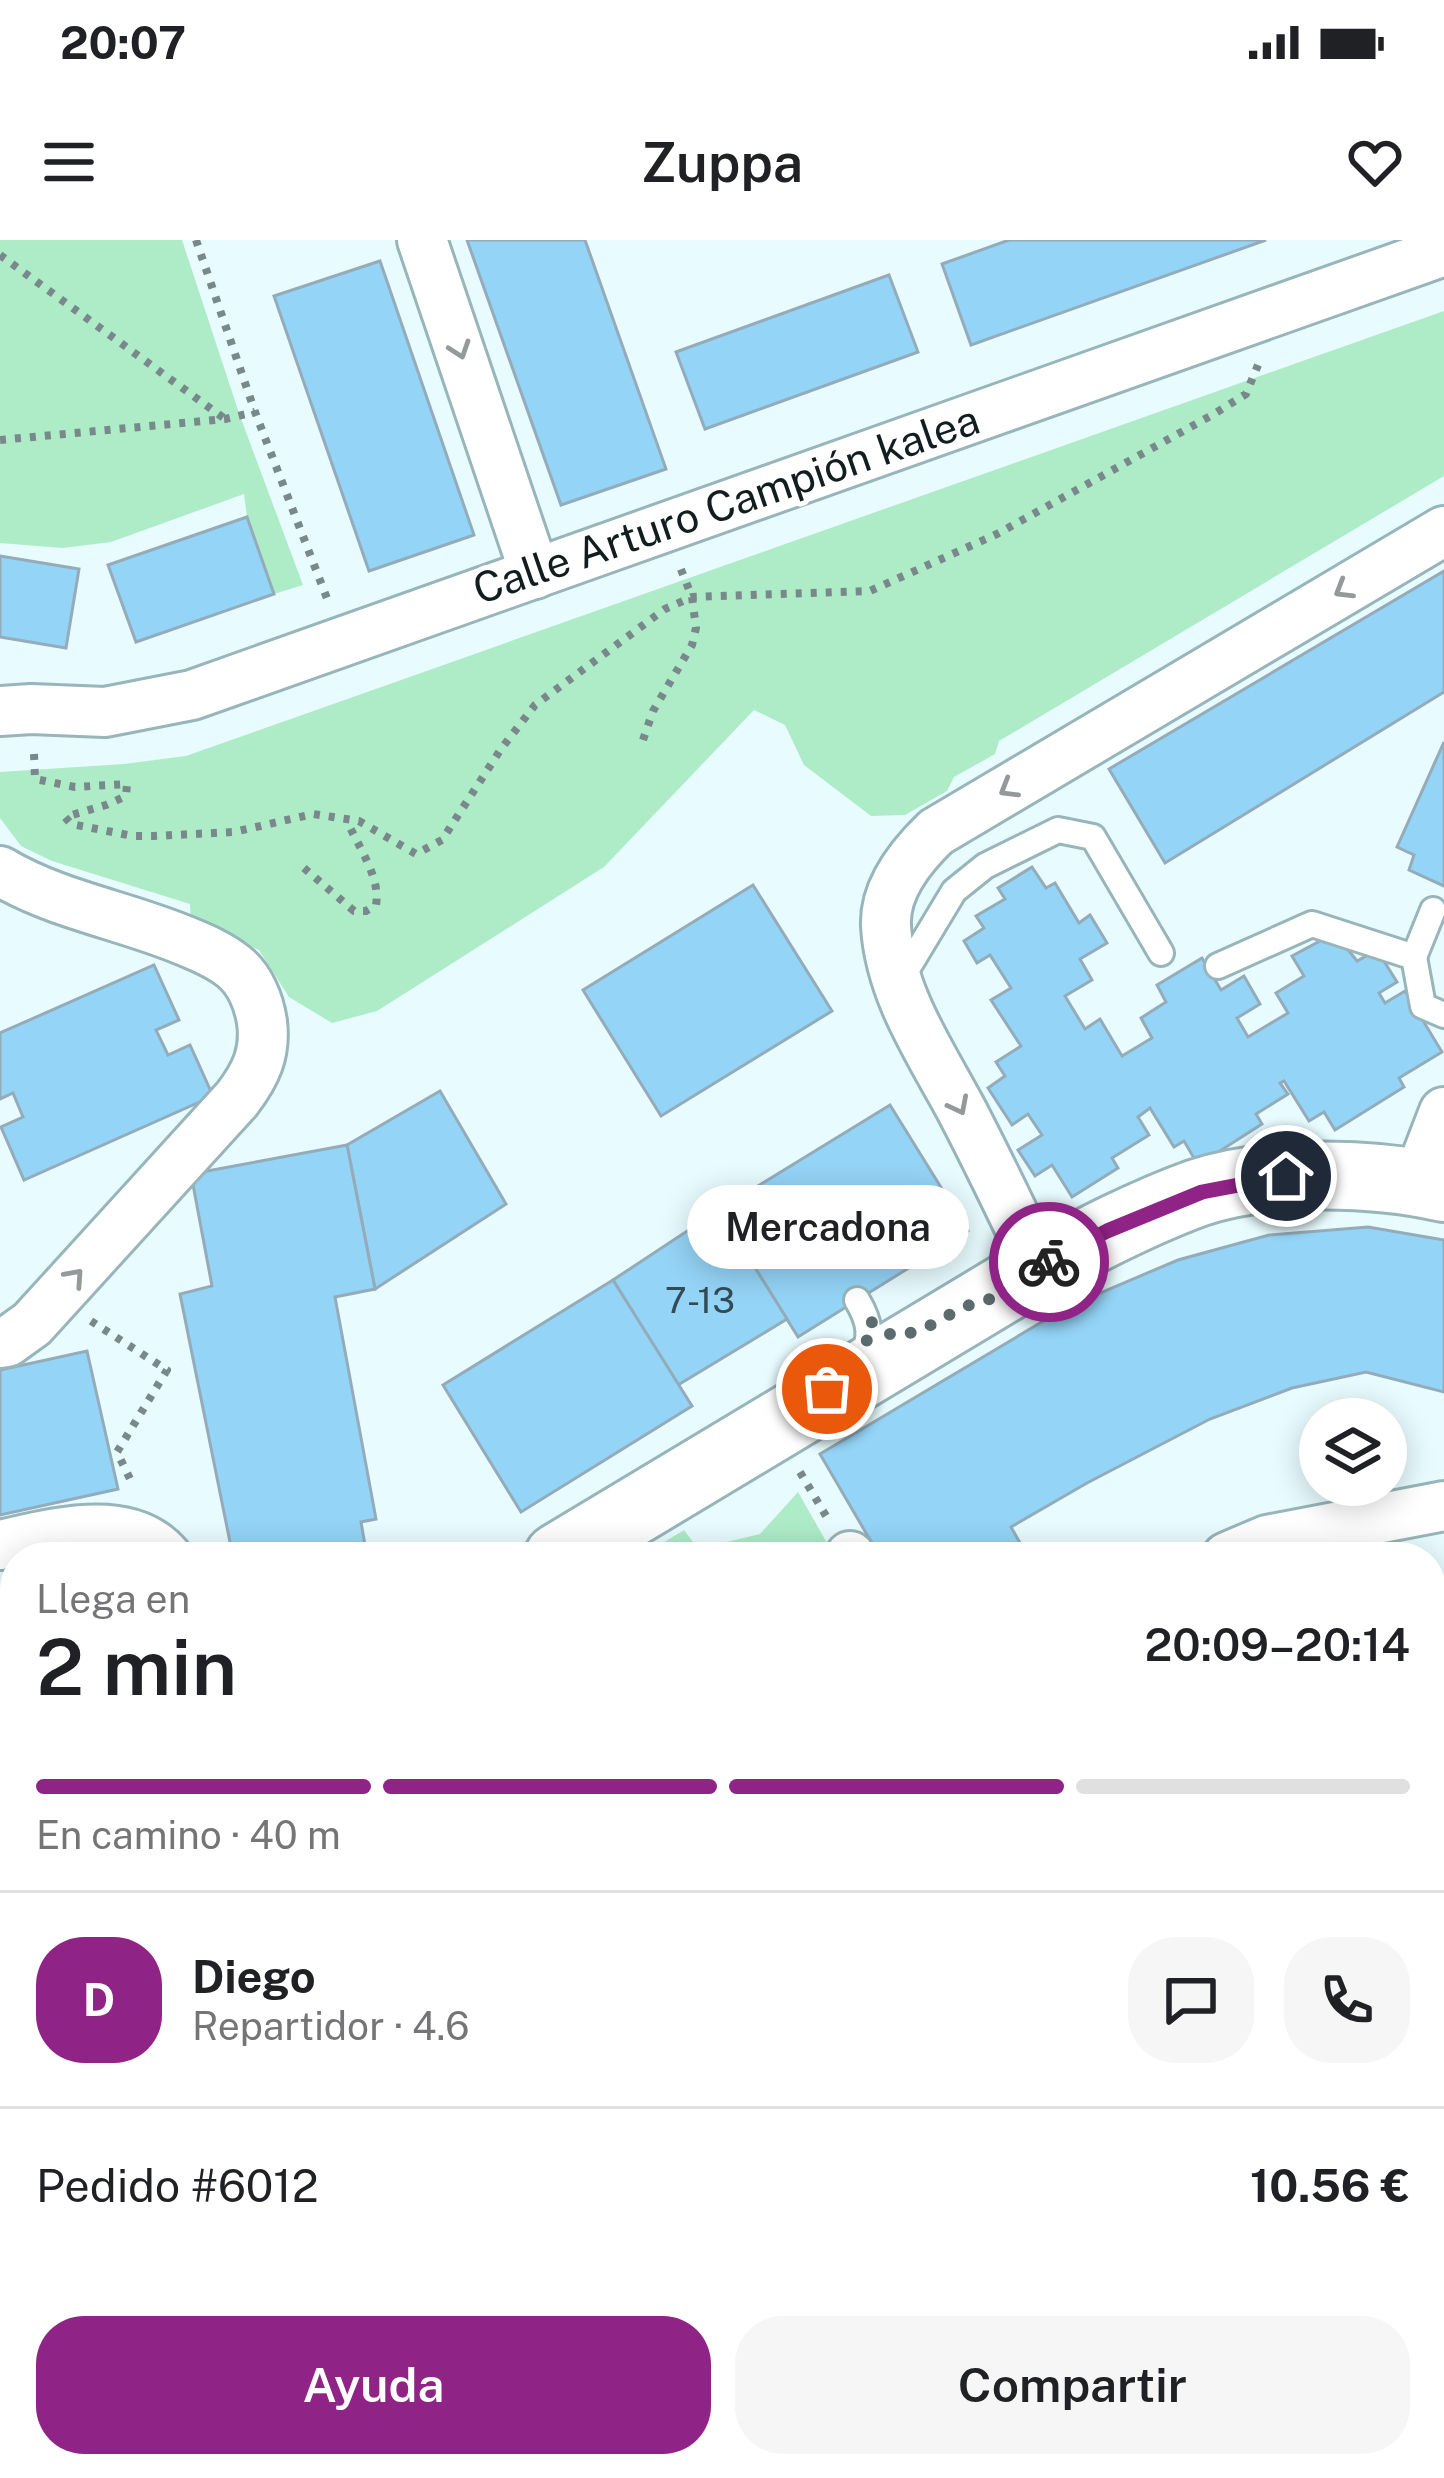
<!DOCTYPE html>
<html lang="es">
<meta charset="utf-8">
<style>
body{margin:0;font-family:"Public Sans",sans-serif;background:#f6f6f6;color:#202124;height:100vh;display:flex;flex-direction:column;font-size:45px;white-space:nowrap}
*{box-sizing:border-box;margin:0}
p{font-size:39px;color:#757577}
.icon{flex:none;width:66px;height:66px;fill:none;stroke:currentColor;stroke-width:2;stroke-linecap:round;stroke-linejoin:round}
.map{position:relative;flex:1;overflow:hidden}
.details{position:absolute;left:0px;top:1302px;width:1446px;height:936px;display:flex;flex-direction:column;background:#fff;border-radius:48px 48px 0 0;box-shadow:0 6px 30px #0003}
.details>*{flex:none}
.buttons{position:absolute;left:1299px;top:1158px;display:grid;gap:24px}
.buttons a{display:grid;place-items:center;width:108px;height:108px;border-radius:50%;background:#fff;box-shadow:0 6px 30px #0003;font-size:60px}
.pin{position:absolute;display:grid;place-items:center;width:102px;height:102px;color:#fff;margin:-51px;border:6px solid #fff;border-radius:50%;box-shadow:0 3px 12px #0007}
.courier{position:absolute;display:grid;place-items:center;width:120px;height:120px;margin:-60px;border:9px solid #902386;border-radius:50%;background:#fff;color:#222;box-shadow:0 3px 15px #0007}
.bubble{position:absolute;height:84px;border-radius:42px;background:#fff;box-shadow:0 6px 30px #0003;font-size:39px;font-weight:600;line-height:84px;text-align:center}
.summary em{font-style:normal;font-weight:600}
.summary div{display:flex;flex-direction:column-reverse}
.summary{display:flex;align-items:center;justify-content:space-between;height:204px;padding:0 36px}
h1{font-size:78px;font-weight:600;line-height:90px}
.bar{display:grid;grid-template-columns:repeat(4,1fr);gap:18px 12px;align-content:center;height:144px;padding:0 36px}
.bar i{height:15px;border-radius:9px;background:#e0e0e0}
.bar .active{background:#902386}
.bar p{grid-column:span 4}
.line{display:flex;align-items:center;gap:30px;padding:0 36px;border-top:3px solid #e0e0e0}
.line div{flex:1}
.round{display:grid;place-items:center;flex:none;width:126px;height:126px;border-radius:48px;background:#f6f6f6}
.action{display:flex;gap:24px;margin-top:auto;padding:24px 36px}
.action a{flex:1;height:138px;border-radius:48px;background:#902386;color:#fff;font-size:48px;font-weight:600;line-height:138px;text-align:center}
.action a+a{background:#f6f6f6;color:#202124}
.status{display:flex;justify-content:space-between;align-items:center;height:84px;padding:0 60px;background:#fff;direction:ltr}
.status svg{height:33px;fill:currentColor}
header{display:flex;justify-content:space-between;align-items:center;height:156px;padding:0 36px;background:#fff;font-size:54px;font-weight:600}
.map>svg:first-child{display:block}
.built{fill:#c9f3f9}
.green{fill:#aeecc8}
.building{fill:#94d4f7;stroke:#94acba;stroke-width:3}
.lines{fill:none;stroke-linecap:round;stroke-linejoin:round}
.lane-casing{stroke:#97b5ba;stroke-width:30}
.street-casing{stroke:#97b5ba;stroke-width:54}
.secondary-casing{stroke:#97b5ba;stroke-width:72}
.path{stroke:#79898b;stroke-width:8;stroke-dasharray:6 9;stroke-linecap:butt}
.lane{stroke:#fff;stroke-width:24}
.street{stroke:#fff;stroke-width:48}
.secondary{stroke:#fff;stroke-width:66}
.oneway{stroke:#94999a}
.done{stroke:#5c6b6d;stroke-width:12;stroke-dasharray:0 21.6}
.route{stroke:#902386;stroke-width:15}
.labels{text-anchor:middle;stroke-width:10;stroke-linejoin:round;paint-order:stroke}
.number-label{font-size:36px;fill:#324b55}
.street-label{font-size:42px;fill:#111d1f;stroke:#fff}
</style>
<div class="status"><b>20:07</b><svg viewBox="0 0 49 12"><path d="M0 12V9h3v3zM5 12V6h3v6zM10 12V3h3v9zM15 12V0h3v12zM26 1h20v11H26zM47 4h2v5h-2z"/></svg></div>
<header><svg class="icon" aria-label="menu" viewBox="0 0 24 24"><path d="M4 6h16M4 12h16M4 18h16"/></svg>Zuppa<svg class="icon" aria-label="heart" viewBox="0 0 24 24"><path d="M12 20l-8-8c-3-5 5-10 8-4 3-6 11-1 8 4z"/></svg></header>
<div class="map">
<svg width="1444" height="2238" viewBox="0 0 1444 2238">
<rect width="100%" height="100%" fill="#e8fbfe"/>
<path class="built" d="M740 2223H863L827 2238H751Z"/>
<g class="green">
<path d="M0 0H182L240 176 303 345 274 354 247 277 244 254 111 302 63 308 0 303Z"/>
<path d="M1444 71V236L999 501 995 514 954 537 947 551 905 575 871 576 804 525 785 485 754 470 604 627 377 771 332 783 289 757 259 710 191 682 190 664 52 621 21 606 0 578V532L124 524 186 516Z"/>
<path d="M798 1252 835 1317H640L684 1290 698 1309 760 1294Z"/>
<path d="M1444 1366V1438L1431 1401V1371Z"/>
<path d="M1431 1587 1444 1623V1896L1431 1901Z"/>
<path d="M15 1611V1860L0 1856V1613Z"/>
<path d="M620 2223H721L731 2238H626Z"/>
</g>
<g class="building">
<path d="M467 0H585L666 229 561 265Z"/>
<path d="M1009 0H1266L971 105 942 24Z"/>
<path d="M380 21 474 295 369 331 274 56Z"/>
<path d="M889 35 918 112 705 189 676 112Z"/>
<path d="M247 277 274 354 136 402 108 325Z"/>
<path d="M0 316 79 329 66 408 0 397Z"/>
<path d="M1444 331V452L1165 623 1109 529Z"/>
<path d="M1444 502V646L1409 630 1414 615 1397 607Z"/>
<path d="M1032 627 1046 648 1055 643 1079 683 1090 675 1107 703 1080 719 1092 740 1065 756 1085 789 1100 779 1122 816 1152 798 1141 778 1166 762 1157 745 1202 718 1221 750 1244 736 1260 764 1237 778 1248 797 1288 773 1276 753 1304 736 1292 716 1335 693 1357 721 1377 710 1397 742 1379 753 1385 763 1405 751 1442 812 1399 838 1404 847 1335 890 1324 872 1309 881 1284 841 1280 843 1288 854 1256 874 1262 884 1198 925 1184 901 1174 907 1150 868 1138 877 1149 895 1112 918 1118 928 1072 957 1052 925 1035 936 1018 910 1042 895 1028 874 1012 885 988 848 1005 836 996 822 1021 806 991 760 1011 748 990 715 977 723 964 701 984 688 976 676 1005 659 998 648Z"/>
<path d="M753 645 832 771 661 876 583 750Z"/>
<path d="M154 725 179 780 156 790 168 815 190 805 213 856 24 940 1 887 23 877 13 853 0 859V793Z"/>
<path d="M440 851 506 964 375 1049 347 905Z"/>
<path d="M890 865 968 991 798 1097 719 970Z"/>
<path d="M347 905 375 1049 335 1057 376 1279 361 1282 367 1317H233L180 1054 212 1046 191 934Z"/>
<path d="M719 970 787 1079 678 1145 613 1040Z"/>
<path d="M1368 987 1444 1000V1152L1366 1132 1292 1148 1210 1179 1087 1243 1011 1287 1028 1317H880L820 1214 1067 1067 1178 1020 1269 995Z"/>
<path d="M613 1040 692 1166 521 1272 443 1145Z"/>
<path d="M87 1111 118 1249 0 1275V1130Z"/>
<path d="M15 1354V1496L0 1499V1357Z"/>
<path d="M1431 1477 1444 1512V1531L1431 1535Z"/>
<path d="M1444 1576V1623L1431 1587V1582Z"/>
<path d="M0 1888 15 1892V1999L0 1994Z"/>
<path d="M1444 1897V2061L1431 2065V1901Z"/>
<path d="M15 2053V2099L0 2101V2054Z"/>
<path d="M30 2223H134L135 2238H4L3 2226Z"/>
<path d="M430 2223H494L481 2238H449Z"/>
<path d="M1200 2223H1219L1224 2238H1153Z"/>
</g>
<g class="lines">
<defs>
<g id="lane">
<path d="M1414 717 1433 670"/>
<path d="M1218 726 1312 684 1414 717 1423 766 1444 775"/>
<path d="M901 739 954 651 985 626 1058 590 1093 597 1161 713"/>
<path d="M857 1060C869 1080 874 1098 860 1119"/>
<path d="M0 1874 15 1878"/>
</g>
<g id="street">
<path d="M422 0 535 334"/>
<path d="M0 471 31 469 105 472 192 455 1444 11"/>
<path d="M0 631C57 665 123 675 183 700 200 707 218 714 233 726 250 739 259 762 262 782 266 813 256 834 237 859L32 1084 7 1102 0 1103"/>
<path d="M1417 942 1444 872"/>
<path d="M1039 1028C1014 975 989 923 962 871 931 813 890 754 886 686 884 649 911 616 936 592L1444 291"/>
<path d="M0 1305C51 1294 128 1271 167 1317"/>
<path d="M850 1316 851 1317"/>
<path d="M1227 1317 1267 1300 1444 1266"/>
<path d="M0 1512 15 1508"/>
<path d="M1431 2084 1444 2079"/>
<path d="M0 2120 15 2118"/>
<path d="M576 2223 583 2230 587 2238"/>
<path d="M1246 2223 1251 2238"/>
<path d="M1426 2223 1432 2238"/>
<path d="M975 2238 1020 2223"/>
</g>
<g id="secondary">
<path d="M558 1317 1039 1028C1090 1000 1142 973 1197 953 1267 929 1373 932 1444 948"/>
<path d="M0 1569 15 1566"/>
</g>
</defs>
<use href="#lane" class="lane-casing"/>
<use href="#street" class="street-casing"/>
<use href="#secondary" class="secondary-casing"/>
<g class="path">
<path d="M196 0 255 172 328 361"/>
<path d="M0 15 225 179"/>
<path d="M0 200 225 179 255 172"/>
<path d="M643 500 653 471 692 405 696 388 692 357 680 327"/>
<path d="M34 514 35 539 75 547 127 544 126 556 106 565 65 577 71 584 133 596H154L234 592 313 574 359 581 416 614 442 600 501 509 535 465 665 369 692 357 870 351 997 294 1214 174 1246 154 1258 125"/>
<path d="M304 628 354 671H366L376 665C381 638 358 606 347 581"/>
<path d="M91 1081 167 1130 117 1212 132 1243"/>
<path d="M800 1232 829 1281"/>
<path d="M0 1668 15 1669"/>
<path d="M0 1793 15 1795"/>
</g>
<use href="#lane" class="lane"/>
<use href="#street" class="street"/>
<use href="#secondary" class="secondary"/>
</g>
<defs><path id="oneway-chevron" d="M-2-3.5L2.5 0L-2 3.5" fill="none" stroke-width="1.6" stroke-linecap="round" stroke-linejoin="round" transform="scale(3)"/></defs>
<g class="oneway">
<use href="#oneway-chevron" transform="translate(460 110) rotate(71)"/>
<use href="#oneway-chevron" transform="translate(1343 350) rotate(149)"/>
<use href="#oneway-chevron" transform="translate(1008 549) rotate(149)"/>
<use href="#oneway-chevron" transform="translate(959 866) rotate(63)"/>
<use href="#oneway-chevron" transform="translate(75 1037) rotate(-48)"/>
</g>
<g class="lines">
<path class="done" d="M827 1149C858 1125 865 1121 870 1081L893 1096 920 1091 965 1066 983 1063 1049 1022"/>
<path class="route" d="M1049 1022 1107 991 1202 952 1286 936"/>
</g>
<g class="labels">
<g class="number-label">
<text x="700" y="1073">7-13</text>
</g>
<g class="street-label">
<text transform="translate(726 264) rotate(-19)" y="15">Calle Arturo Campión kalea</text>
</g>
</g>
</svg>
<div class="buttons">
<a><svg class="icon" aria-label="layers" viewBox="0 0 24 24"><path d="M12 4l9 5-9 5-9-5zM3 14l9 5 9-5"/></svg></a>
</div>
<div class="pin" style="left:827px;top:1149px;background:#ea580c"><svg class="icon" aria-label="bag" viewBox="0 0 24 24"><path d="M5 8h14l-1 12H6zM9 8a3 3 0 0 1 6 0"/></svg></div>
<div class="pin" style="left:1286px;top:936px;background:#1f2937"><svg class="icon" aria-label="home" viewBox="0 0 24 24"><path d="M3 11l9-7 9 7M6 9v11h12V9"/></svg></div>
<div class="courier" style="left:1049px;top:1022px"><svg class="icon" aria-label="bike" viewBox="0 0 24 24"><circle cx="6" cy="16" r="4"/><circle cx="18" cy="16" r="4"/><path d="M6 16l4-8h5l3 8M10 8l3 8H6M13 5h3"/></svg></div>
<div class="bubble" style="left:687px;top:945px;width:282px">Mercadona</div>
<section class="details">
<div class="summary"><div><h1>2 min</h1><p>Llega en</p></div><em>20:09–20:14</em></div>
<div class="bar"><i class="active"></i><i class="active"></i><i class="active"></i><i></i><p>En camino · 40 m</p></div>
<div class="line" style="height:216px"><b class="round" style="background:#902386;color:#fff">D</b><div><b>Diego</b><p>Repartidor · 4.6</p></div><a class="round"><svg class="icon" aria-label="chat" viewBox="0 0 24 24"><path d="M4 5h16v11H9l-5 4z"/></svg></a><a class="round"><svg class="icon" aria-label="phone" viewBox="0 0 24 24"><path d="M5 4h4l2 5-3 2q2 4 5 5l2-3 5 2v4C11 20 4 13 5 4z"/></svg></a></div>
<div class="line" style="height:156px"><div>Pedido #6012</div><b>10.56 €</b></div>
<div class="action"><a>Ayuda</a><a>Compartir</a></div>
</section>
</div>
